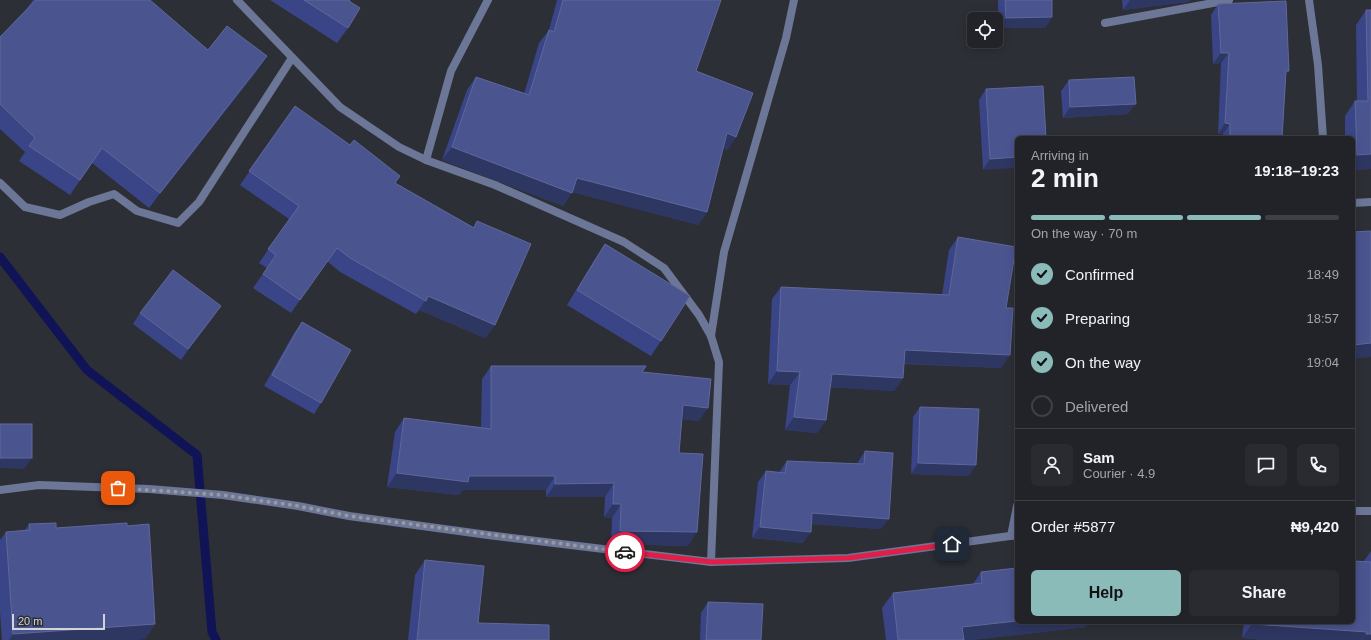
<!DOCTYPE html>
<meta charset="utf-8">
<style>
body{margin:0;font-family:Helvetica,sans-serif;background:#2a2b30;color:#f1f3f6;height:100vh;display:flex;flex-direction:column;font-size:15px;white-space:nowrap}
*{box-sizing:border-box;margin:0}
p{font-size:13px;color:#a2a4a8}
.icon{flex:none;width:22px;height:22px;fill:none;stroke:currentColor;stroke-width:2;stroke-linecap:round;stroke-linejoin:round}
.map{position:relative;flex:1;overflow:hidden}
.drawer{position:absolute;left:1015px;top:136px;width:340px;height:488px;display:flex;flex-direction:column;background:#222328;border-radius:6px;box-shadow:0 2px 10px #0003,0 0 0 1px #3f4045}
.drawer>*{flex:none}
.buttons{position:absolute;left:967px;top:12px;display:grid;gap:8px}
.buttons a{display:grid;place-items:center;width:36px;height:36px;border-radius:6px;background:#222328;box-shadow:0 2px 10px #0003,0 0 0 1px #3f4045;font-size:20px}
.scale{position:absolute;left:12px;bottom:10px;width:93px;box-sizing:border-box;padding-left:4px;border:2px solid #d2d4d8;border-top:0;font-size:11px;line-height:14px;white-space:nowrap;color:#d2d4d8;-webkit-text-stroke:3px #2d2f36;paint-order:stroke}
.pin{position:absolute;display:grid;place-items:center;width:34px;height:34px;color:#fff;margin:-17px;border-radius:8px;box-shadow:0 2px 6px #0006}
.courier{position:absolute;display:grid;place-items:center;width:40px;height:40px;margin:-20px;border:3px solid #e11d48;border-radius:50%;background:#fff;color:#222;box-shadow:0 1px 5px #0007}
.head em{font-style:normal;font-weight:800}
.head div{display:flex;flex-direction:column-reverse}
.head{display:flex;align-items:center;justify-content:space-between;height:68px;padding:0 16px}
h1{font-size:26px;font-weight:800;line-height:30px}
.bar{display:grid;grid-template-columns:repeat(4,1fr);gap:6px 4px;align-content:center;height:48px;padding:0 16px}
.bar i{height:5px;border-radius:3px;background:#3f4045}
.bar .active{background:#8bbbb9}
.bar p{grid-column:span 4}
.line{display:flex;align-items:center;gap:10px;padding:0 16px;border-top:1px solid #3f4045}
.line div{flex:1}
.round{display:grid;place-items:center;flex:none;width:42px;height:42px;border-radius:6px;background:#2a2b30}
ol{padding:0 16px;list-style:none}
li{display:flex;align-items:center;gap:12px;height:44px}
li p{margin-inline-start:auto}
li .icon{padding:4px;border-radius:50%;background:#8bbbb9;color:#111;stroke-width:4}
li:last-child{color:#a2a4a8}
li i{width:22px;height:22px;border:2px solid #3f4045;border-radius:50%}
.action{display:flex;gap:8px;margin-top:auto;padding:8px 16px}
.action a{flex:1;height:46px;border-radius:6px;background:#8bbbb9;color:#111;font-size:16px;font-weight:800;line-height:46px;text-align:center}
.action a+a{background:#2a2b30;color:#f1f3f6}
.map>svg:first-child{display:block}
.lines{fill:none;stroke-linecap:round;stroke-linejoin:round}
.stream{stroke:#111357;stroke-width:9}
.street{stroke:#6c7697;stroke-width:8}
.wall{fill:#394586}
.shaded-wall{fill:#2e3662}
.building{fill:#4a548f;stroke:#5f689a}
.done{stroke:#989a9f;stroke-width:4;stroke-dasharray:0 7.2}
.route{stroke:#e11d48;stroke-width:5}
</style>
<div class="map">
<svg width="1371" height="640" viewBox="0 0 1371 640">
<rect width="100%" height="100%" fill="#2d2f36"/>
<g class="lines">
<path class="stream" d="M0 257 87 370 197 455 212 632 216 640"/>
<g class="street">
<path d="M237 0 340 107 399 147 426 160 495 185 624 242 664 268 699 315 711 336 719 362 711 562"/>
<path d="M1309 0 1318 65 1323 138"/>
<path d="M1105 23 1229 0"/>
<path d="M426 160 451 71 488 0"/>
<path d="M0 183 25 207 60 215 89 202 114 194 137 211 178 223 199 202 292 58"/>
<path d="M1353 203 1371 202"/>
<path d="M711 336 724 252 786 38 794 0"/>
<path d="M0 490 39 485 149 489 223 495 298 506 349 516 488 535 711 562 848 558 1017 535"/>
<path d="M1353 511H1371"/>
<path d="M1011 536 1017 506"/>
</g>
</g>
<g class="wall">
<path d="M33 0H150L208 50 257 71 149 208 92 163 70 195 19 161 25 152 0 129V37L25 11Z"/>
<path d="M270 0H350L349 1 348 28 337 43Z"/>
<path d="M557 0H721L696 71 736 137 727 150 723 148 707 212 698 225 572 192 563 206 442 160 467 90 476 77 524 94 539 43 549 30Z"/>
<path d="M998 0H1052V17L1045 28H998Z"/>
<path d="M1122 0H1190L1188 2 1123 10Z"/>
<path d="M1218 4 1286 76 1282 138H1223V134H1218L1221 63 1213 64 1211 15Z"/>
<path d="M1366 10H1371V169L1353 170V138H1345V116L1355 101H1357L1356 25Z"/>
<path d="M1069 80 1128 114 1063 118 1061 91Z"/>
<path d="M1043 86 983 170 979 100 986 89Z"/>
<path d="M295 106 395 183 473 227 477 221 495 325 485 338 419 310 416 314 340 272 327 261 291 313 253 288 267 268 259 263 289 219 240 185Z"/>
<path d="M958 237 1006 308 1001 368 904 364 903 378 894 391 830 387 826 420 817 433 785 430 790 385 768 384 772 299 781 287 942 295 949 250Z"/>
<path d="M605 244 661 341 651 356 567 305 595 259Z"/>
<path d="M140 313 213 317 181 360 133 324Z"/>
<path d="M302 322 321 403 314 414 264 386 294 333Z"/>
<path d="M491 366 642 372 699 421 682 419 679 453 688 546 611 544 612 518 604 517 605 497H546V490H463L459 495 387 487 395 432 404 418 481 427 482 379Z"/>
<path d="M920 407 969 476 911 474 913 417Z"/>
<path d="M865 451 881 529 811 524 803 543 752 538 758 482 766 471 779 473 780 471 787 461 858 464V462Z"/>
<path d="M29 524 56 528 127 526 155 624 145 639 129 640H2L0 612V540L6 532 25 530Z"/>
<path d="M1371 551V640H1265L1242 638 1244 622H1353L1364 561Z"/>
<path d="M425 560 478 623 549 640H408L415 575Z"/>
<path d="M981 572 1086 627 971 640H886L882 608 893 593 973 584Z"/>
<path d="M708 602 761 640H700L701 613Z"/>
</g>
<g class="shaded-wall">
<path d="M1130 0H1190L1188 2 1123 10Z"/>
<path d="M1052 17 1045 28H998L1006 18Z"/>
<path d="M1221 53H1229L1221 63 1213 64Z"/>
<path d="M267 56 257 71 149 208 160 193Z"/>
<path d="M1286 71H1289L1281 81Z"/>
<path d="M1136 104 1128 114 1063 118 1070 107Z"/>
<path d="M1225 123 1230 124 1223 134H1218Z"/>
<path d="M727 133 736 137 727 150 718 146Z"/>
<path d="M452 147 572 193 563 206 442 160Z"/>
<path d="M1371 154V169L1353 170V161L1357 155Z"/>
<path d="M1017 157V168L983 170 990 159Z"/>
<path d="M577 178 707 212 698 225 568 191Z"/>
<path d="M428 296 495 325 485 338 419 310Z"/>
<path d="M221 306 213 317 181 360 188 349Z"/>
<path d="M1371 343V357L1353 359V345Z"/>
<path d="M905 350 1010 355 1001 368 896 363Z"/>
<path d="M777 371 800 372 790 385 768 384Z"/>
<path d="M832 374 903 378 894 391 822 387Z"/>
<path d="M683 405 708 408 699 421 673 418Z"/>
<path d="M794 417 826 420 817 433 785 430Z"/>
<path d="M0 458H32L24 469 0 468Z"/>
<path d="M918 463 976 465 969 476 911 474Z"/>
<path d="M397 473 469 476H555L546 490H463L459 495 387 487Z"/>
<path d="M614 483 605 497H546L555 484Z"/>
<path d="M613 504H621L612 518 604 517Z"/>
<path d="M812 513 889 519 881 529 805 524Z"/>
<path d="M760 527 811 532 803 543 752 538Z"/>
<path d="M620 531 697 532 688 546 611 544Z"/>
<path d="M1017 621V622H1090L1086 627 971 640H953L962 627Z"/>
<path d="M155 624 145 639 129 640H9L13 634Z"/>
<path d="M1252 624 1367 632 1361 640H1265L1242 638Z"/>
<path d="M1366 634H1371V640H1362Z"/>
</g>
<g class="building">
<path d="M36 0H150L208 50 227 26 267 56 160 193 102 148 80 180 29 146 35 138 0 104V37Z"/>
<path d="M304 0H350L349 1 360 8 348 28Z"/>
<path d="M563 0H721L696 71 753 93 736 137 727 133 707 212 577 178 572 193 452 147 476 77 529 95 549 30 554 32Z"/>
<path d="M1005 0H1052V17L1006 18Z"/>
<path d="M1286 1 1289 71H1286L1282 138H1230V124L1225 123 1229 53H1221L1218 4Z"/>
<path d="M1366 10H1371V154L1357 155 1355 101H1368Z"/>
<path d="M1134 77 1136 104 1070 107 1069 80Z"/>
<path d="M1043 86 1046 138H1017V157L990 159 986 89Z"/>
<path d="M295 106 350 145 354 140 400 176 395 183 474 228 477 221 531 244 495 325 428 296 426 301 350 258 337 248 300 300 263 274 276 255 268 249 299 206 249 171Z"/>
<path d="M1371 231V343L1353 345V232Z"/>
<path d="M958 237 1016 247 1006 308H1013L1010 355 905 350 903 378 832 374 826 420 794 417 800 372 777 371 781 287 949 295Z"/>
<path d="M605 244 690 296 661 341 577 290Z"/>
<path d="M173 270 221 306 188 349 140 313Z"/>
<path d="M302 322 351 350 321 403 272 375Z"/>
<path d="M491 366H646L642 372 711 379 708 408 683 405 679 453 703 454 697 532 620 531 621 504H613L614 483 555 484V476H469L468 482 397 473 404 418 491 429Z"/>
<path d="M920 407 979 409 976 465 918 463Z"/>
<rect x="0" y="424" width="32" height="34"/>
<path d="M865 451 893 453 889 519 812 513 811 532 760 527 766 471 785 473 787 461 864 464Z"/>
<path d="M56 523V528L127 523V526L149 524 155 624 13 634 6 532 30 530 29 524Z"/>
<path d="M425 560 484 566 478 623 549 625V640H417Z"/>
<path d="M1353 561 1371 562V634H1366L1367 632 1252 624 1253 622H1353Z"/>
<path d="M1017 568V621L962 627 964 640H898L893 593 982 583 981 572Z"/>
<path d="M708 602 763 604 761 640H706Z"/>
</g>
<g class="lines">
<path class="done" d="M118 488 223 495 298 506 349 516 625 552"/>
<path class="route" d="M625 552 712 562 848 558 952 544"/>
</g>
</svg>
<div class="buttons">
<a><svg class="icon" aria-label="locate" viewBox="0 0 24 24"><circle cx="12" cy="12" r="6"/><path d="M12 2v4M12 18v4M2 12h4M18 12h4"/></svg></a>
</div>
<div class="scale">20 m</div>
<div class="pin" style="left:118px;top:488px;background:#ea580c"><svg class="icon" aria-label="bag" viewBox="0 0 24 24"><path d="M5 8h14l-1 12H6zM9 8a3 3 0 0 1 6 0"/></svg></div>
<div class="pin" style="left:952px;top:544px;background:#1f2937"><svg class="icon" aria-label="home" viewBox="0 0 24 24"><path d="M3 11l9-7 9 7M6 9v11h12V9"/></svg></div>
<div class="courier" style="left:625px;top:552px"><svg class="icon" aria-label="car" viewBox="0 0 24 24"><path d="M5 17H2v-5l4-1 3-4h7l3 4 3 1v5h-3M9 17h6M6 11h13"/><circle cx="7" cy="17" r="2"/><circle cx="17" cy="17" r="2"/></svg></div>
<section class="drawer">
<div class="head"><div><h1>2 min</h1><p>Arriving in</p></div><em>19:18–19:23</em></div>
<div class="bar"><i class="active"></i><i class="active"></i><i class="active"></i><i></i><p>On the way · 70 m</p></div>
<ol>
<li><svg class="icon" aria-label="check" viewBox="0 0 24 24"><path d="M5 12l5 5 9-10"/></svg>Confirmed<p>18:49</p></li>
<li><svg class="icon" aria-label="check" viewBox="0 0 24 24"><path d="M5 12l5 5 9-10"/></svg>Preparing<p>18:57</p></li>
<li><svg class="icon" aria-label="check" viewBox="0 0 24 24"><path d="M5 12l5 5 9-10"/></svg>On the way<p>19:04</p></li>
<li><i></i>Delivered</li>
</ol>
<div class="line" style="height:72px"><a class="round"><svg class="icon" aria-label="person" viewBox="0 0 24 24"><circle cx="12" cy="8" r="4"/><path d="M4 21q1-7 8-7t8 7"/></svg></a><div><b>Sam</b><p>Courier · 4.9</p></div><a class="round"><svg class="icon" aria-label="chat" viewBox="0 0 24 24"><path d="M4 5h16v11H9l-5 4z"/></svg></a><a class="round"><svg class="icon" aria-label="phone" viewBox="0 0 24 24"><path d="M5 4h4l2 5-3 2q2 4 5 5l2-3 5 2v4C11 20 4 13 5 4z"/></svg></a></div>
<div class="line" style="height:52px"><div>Order #5877</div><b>₦9,420</b></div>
<div class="action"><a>Help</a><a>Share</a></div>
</section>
</div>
